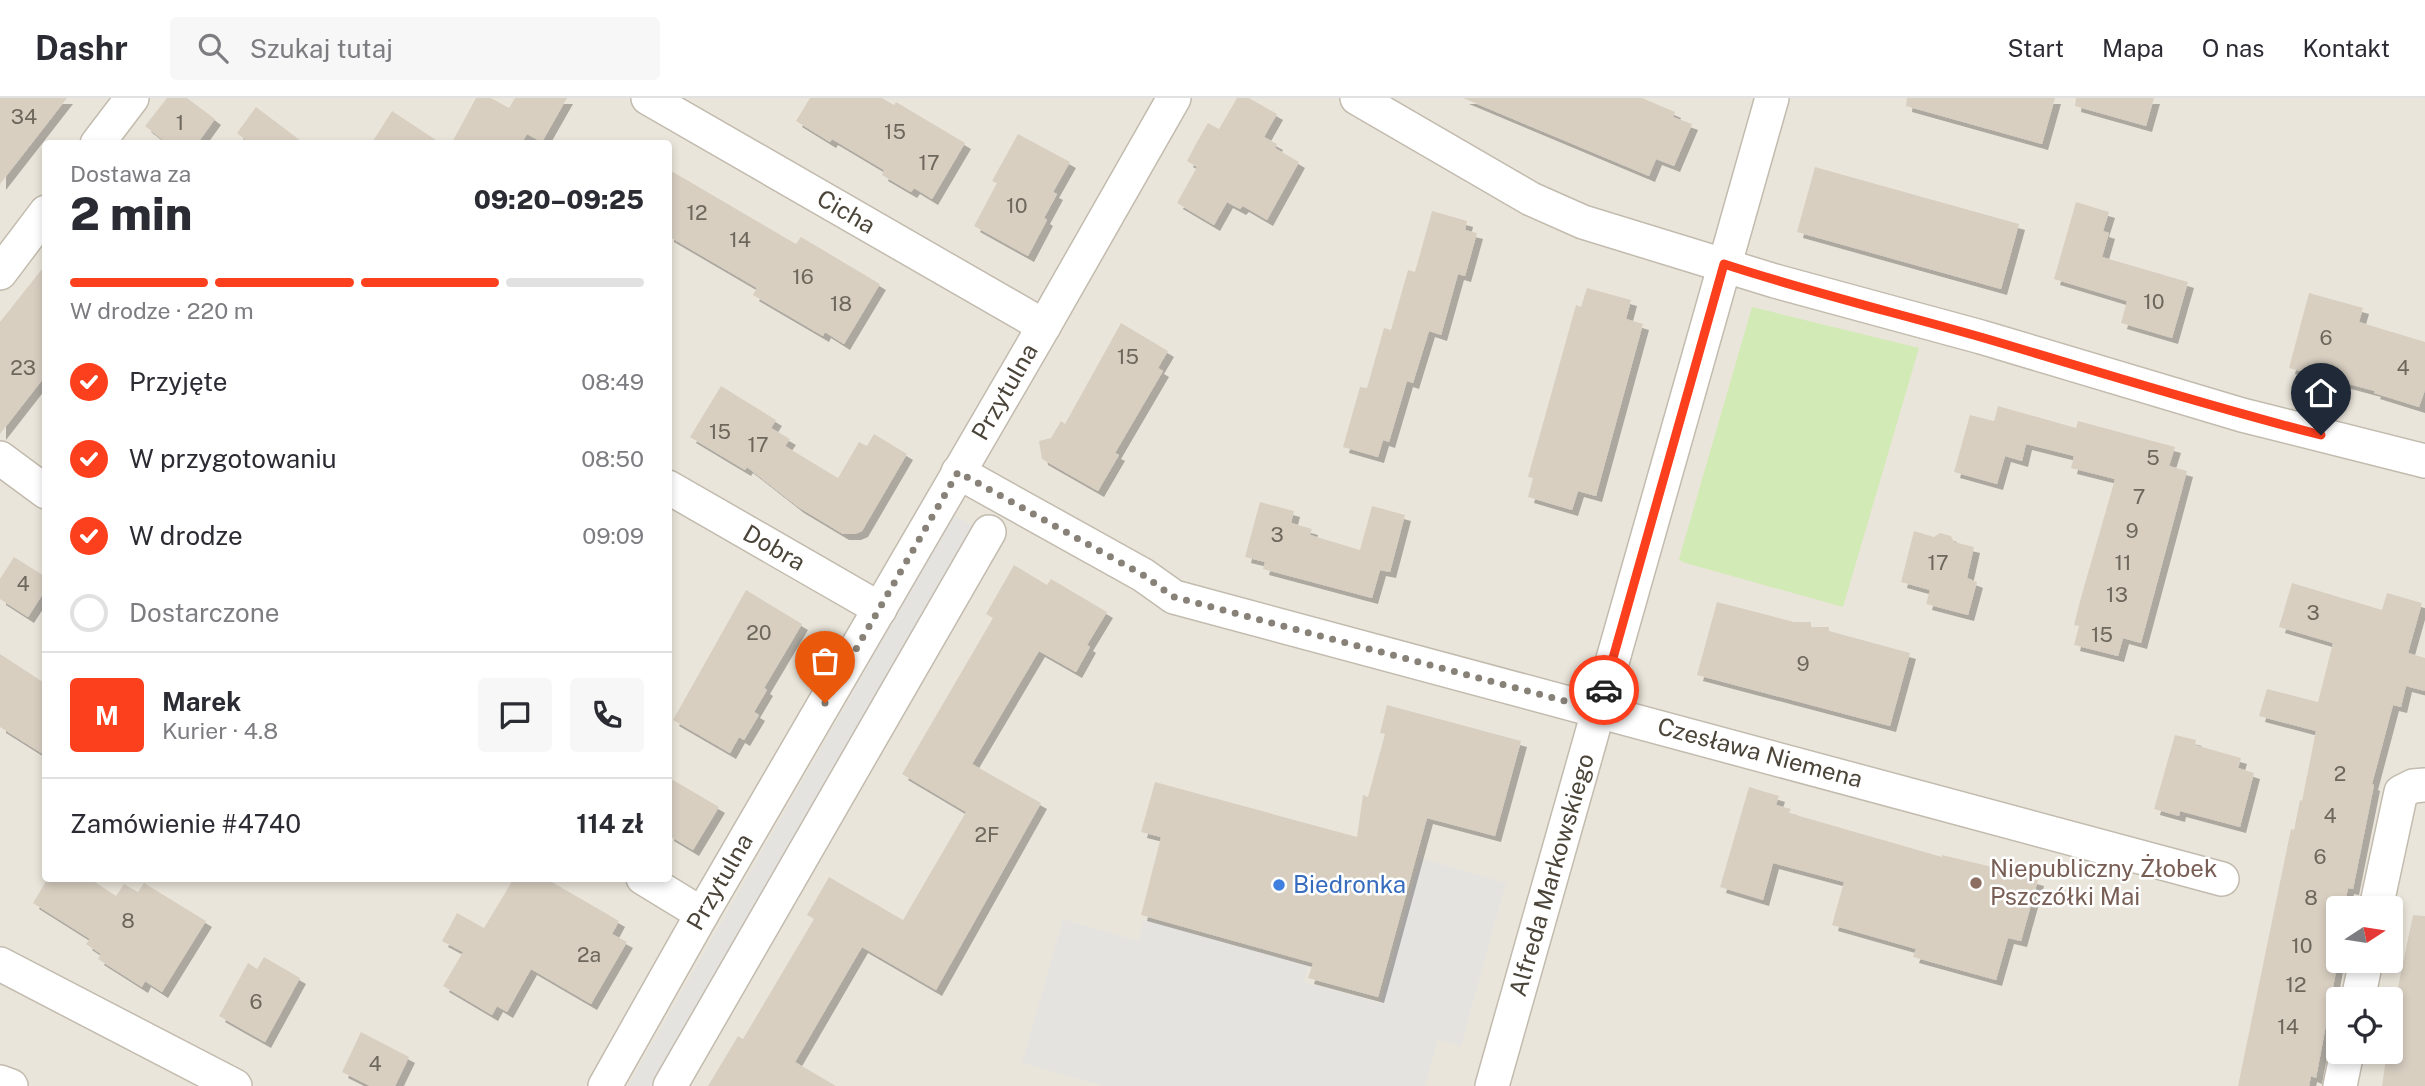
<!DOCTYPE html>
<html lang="pl">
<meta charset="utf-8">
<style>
body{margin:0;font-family:"Public Sans",sans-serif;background:#f7f7f7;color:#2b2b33;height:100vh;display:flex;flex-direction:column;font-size:26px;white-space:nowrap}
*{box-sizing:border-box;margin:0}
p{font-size:23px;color:#7c7c81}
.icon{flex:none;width:38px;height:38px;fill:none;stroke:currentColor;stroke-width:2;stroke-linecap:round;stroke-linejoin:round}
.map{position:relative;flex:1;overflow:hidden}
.sheet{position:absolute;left:42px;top:42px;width:630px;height:742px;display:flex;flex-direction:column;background:#fff;border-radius:7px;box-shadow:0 4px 10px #0003}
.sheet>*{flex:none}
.needle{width:46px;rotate:78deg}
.buttons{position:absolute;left:2326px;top:798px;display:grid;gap:14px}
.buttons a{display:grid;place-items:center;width:77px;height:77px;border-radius:7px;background:#fff;box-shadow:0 4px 10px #0003;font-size:35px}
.pin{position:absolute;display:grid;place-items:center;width:60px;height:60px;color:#fff;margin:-72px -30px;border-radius:50% 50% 50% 0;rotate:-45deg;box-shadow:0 0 7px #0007}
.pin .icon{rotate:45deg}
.courier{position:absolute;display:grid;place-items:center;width:70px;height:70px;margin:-35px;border:5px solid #fc3f1d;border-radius:50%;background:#fff;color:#222;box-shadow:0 2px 9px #0007}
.summary em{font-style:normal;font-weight:800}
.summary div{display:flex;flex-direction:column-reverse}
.summary{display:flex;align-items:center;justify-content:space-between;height:119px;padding:0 28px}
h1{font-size:46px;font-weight:800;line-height:52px}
.bar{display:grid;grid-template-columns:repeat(4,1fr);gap:10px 7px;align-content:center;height:84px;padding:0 28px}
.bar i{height:9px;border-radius:5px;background:#e1e1e2}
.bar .on{background:#fc3f1d}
.bar p{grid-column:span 4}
.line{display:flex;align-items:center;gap:18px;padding:0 28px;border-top:2px solid #e1e1e2}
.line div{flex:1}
.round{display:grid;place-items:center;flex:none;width:74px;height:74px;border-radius:7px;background:#f7f7f7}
ol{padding:0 28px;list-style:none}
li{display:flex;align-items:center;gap:21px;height:77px}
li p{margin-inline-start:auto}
li .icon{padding:7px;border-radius:50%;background:#fc3f1d;color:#fff;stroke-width:4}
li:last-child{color:#7c7c81}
li i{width:38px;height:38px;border:4px solid #e1e1e2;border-radius:50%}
header{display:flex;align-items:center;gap:42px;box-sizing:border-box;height:98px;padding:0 35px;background:#fff;border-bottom:2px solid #e1e1e2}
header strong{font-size:33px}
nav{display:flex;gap:38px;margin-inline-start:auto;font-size:24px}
.search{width:490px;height:63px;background:#f7f7f7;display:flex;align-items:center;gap:18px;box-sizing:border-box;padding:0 24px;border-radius:7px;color:#7c7c81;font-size:26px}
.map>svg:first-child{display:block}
.residential{fill:#eae5da;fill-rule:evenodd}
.green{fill:#d2eab5}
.parking{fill:#e5e3e0}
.building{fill:#d8cfc1;filter:url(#shadow)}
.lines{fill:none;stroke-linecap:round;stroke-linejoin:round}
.minor-casing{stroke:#c2bbae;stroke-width:36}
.minor{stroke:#fff;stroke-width:33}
.done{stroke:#878178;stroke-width:7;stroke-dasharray:0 12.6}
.route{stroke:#fc3f1d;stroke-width:9}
.education-dot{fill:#8d6e63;stroke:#fff;stroke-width:2.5}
.shop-dot{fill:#3f7fe0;stroke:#fff;stroke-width:2.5}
.labels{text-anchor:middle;stroke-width:5;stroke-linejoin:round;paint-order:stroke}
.number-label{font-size:21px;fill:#6e675b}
.street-label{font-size:24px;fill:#4b4439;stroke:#fff}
.education-label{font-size:24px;fill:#785e54;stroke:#fff;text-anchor:start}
.shop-label{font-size:24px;fill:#366cbe;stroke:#fff;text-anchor:start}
</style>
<header>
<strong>Dashr</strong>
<div class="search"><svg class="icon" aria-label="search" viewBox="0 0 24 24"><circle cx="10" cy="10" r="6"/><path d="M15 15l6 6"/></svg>Szukaj tutaj</div>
<nav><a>Start</a><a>Mapa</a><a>O nas</a><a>Kontakt</a></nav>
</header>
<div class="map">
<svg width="2425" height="988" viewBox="0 0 2425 988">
<defs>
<filter id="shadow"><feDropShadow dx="6" dy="6" stdDeviation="0" flood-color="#0004"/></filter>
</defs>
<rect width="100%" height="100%" fill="#f6f3ec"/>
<path class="residential" d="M0 0H2425V988H0ZM46 46H668V780H46ZM2338 810H2390V863H2338ZM2338 901H2390V954H2338Z"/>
<path class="green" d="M1752 209 1919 250 1843 509 1682 464 1679 461Z"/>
<g class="parking">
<path d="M954 417 977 430 654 988H628Z"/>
<path d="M1420 760 1506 785 1461 948 1438 942 1425 988H1103L1022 965 1063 821 1138 843 1144 822 1308 868 1304 884 1380 905Z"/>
</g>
<g class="building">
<path d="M0 0H67L0 86Z"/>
<path d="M167 0H187L215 21 197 46H168L145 28Z"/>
<path d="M476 0H491L509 10 515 0H567L542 44 527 36 521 46H451Z"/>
<path d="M810 0H882L894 7 896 4 965 45 932 101 914 90 911 94 882 77 884 72 832 41 830 44 796 23Z"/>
<path d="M1237 0H1249L1277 16 1264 39 1277 46 1275 50 1299 64 1267 122 1243 108 1240 111 1227 104 1214 127 1177 105 1197 69 1187 63 1197 44 1208 25 1219 31Z"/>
<path d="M1463 0H1642L1675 14 1673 19 1692 26 1674 68 1656 61 1649 78Z"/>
<path d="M1907 0H2055L2042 46 1906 8Z"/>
<path d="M2076 0H2154L2146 28 2075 8Z"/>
<path d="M256 9 305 46H251L237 35Z"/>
<path d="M392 13 442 46H371Z"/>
<path d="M1018 36 1070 64 1053 94 1057 96 1044 120 1047 122 1028 158 974 128 997 85 992 83Z"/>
<path d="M1815 69 2019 126 2001 191 1797 134Z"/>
<path d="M668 71 796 146 801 139 880 186 844 246 825 234 823 238 753 197 757 190 668 138Z"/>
<path d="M2076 104 2109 114 2103 133 2109 135 2102 159 2188 184 2172 240 2121 225 2127 203 2054 181Z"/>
<path d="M1432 113 1467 123 1465 132 1477 135 1465 178 1458 176 1441 237 1429 233 1413 285 1407 283 1389 344 1383 342 1378 359 1343 349 1360 289 1367 290 1384 230 1391 232 1408 172 1415 174Z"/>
<path d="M46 166V277L0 336V224Z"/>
<path d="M1587 190 1631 202 1626 221 1643 226 1596 398 1578 393 1572 412 1528 399 1533 380 1528 379 1576 207 1581 209Z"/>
<path d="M2309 195 2363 210 2359 224 2425 244V292L2419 309 2374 295 2375 293 2289 270Z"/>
<path d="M1121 225 1168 253 1158 270 1163 273 1115 355 1119 357 1098 393 1042 361 1039 343 1051 340 1061 323 1065 326Z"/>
<path d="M721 288 776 322 771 330 790 341 785 348 838 380 859 344 867 348 874 336 907 356 862 433 855 436H843L798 409 747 369 745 372 690 339Z"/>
<path d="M1998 308 2076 330 2078 323 2175 349 2169 368 2187 373 2141 545 2123 540 2118 558 2074 547 2079 528 2074 527 2080 503 2115 381 2071 370 2074 358 2026 346 2022 363 2005 358 1997 386 1954 374 1970 317 1994 323Z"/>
<path d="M1260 404 1294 413 1291 425 1312 431 1310 437 1360 452 1372 408 1405 417 1390 474 1380 472 1372 500 1263 471 1265 464 1245 459Z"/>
<path d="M1914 433 1934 439 1940 435 1951 438 1954 444 1974 449 1967 480 1977 484 1968 517 1926 506 1930 492 1901 484Z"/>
<path d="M14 459 46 479V491L28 519 0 501V481Z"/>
<path d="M1014 467 1047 487 1051 481 1107 514 1087 547 1090 549 1076 574 1039 553 972 666 1041 705 936 892 862 849 795 964 836 988H708L738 938 743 941 814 821 807 817 829 779 903 822 966 714 902 676 993 520 986 516Z"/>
<path d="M2292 485 2382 512 2387 495 2422 505 2408 555 2425 560V593L2406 588 2401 609 2393 607 2372 686 2374 687 2353 791 2348 790 2344 810H2338V863L2316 980 2311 978 2309 988H2238L2291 731 2294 732 2300 702 2302 703 2316 633 2259 618 2267 591 2318 604 2333 545 2279 529Z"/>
<path d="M746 492 802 526 764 590 767 592 754 614 759 617 744 642 739 639 730 655 673 622Z"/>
<path d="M1717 504 1794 524H1811V529H1829V533L1910 555 1890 628 1697 577Z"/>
<path d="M0 556 46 586V658L0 629Z"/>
<path d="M1387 607 1521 643 1495 738 1427 720 1378 899 1308 880 1313 865 1141 817 1161 739 1141 734 1155 684 1357 739 1363 697 1368 699 1385 636 1380 635Z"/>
<path d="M2175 637 2196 642 2195 647 2241 660 2238 670 2254 675 2240 729 2180 713 2179 718 2154 711Z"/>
<path d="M668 679 719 709 693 752 668 737Z"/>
<path d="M1749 689 1779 698 1776 707 1791 711 1789 715 1942 759V757L1984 767 2038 782 2021 843 2008 840 1996 882 1913 859 1916 851 1832 827 1844 784 1773 765 1763 802 1720 789Z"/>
<path d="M48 780H89L116 798 124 786 138 794 144 785 206 823 162 894 145 883 142 889 98 861 101 856 86 846 90 841 33 805Z"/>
<path d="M514 780H545L619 823 612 836 627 844 591 906 531 871 507 914 497 908 492 917 443 888 463 854 442 843 457 815 484 830Z"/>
<path d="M2413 817 2425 818V988H2382L2387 954H2390L2394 924 2391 923Z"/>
<path d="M264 859 300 880 265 944 219 918 248 865 257 871Z"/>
<path d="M361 934 409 959 395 988H370L342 974Z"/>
</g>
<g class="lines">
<defs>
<g id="minor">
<path d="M648 0 1044 228"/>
<path d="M1357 0 1531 101 1583 124 1775 183 1981 239 2242 317 2425 363"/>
<path d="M97 46 132 0"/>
<path d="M0 175 46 114"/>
<path d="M0 360 46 394"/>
<path d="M958 374 1143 477 1174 499 2222 781"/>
<path d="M668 389 880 511"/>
<path d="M643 780 702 816"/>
<path d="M2376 810 2401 694 2413 688 2425 687"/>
<path d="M0 866 235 988"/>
<path d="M2358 901 2366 863"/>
<path d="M0 984 11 988"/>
<path d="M605 988 702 816 1044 228 1174 0"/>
<path d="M670 988 989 434"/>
<path d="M1492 988 1772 0"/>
<path d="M2340 988 2347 954"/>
</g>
</defs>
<use href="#minor" class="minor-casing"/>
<use href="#minor" class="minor"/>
</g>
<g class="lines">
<path class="done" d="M825 605 958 374 1143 477 1174 499 1599 612 1604 592"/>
<path class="route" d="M1604 592 1724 166C1809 194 1897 215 1984 240 2096 273 2208 308 2321 337"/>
</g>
<circle class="education-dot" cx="1976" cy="785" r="7"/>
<circle class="shop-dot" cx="1279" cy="787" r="7"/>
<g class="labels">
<g class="number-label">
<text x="24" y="26">34</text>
<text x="180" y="32">1</text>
<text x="895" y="41">15</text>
<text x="929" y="72">17</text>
<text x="1017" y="115">10</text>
<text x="697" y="122">12</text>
<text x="740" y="149">14</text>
<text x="803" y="186">16</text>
<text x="2154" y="211">10</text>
<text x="841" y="213">18</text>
<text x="2326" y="247">6</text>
<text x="1128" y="266">15</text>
<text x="23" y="277">23</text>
<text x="2403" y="277">4</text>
<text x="720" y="341">15</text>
<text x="758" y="354">17</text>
<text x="2153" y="367">5</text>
<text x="2139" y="406">7</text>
<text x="2132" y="440">9</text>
<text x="1277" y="444">3</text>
<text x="1938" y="472">17</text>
<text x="2123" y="472">11</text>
<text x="23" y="493">4</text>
<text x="2117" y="504">13</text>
<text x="2313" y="522">3</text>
<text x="759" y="542">20</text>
<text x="2102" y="544">15</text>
<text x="1803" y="573">9</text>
<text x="2340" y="683">2</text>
<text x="2330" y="725">4</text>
<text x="987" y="744">2F</text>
<text x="2320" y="766">6</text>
<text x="2311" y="807">8</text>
<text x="128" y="830">8</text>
<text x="2302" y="855">10</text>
<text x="589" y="864">2a</text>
<text x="2296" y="894">12</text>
<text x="256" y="911">6</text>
<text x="2288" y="936">14</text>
<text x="375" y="973">4</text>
</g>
<g class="street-label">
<text transform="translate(846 114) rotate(30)" y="8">Cicha</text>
<text transform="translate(1005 294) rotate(-60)" y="8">Przytulna</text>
<text transform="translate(774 450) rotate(30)" y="8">Dobra</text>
<text transform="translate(1760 655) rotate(15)" y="8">Czesława Niemena</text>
<text transform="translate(1552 777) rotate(-74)" y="8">Alfreda Markowskiego</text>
<text transform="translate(720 784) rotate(-60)" y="8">Przytulna</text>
</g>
<g class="education-label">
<text x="1990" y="779">Niepubliczny Żłobek<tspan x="1990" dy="28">Pszczółki Mai</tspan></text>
</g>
<g class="shop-label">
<text x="1293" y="795">Biedronka</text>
</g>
</g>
</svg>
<div class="buttons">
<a><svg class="needle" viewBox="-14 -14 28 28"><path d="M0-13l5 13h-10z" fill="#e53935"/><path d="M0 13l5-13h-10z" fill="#7c7c81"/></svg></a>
<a><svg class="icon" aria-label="locate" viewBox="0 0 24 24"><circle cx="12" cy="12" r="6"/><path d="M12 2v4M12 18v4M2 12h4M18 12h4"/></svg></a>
</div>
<div class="pin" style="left:825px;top:605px;background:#ea580c"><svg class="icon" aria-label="bag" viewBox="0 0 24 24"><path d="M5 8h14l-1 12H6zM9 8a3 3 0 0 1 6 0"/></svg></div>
<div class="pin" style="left:2321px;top:337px;background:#1f2937"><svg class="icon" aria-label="home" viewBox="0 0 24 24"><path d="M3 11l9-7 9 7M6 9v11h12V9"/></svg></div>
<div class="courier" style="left:1604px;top:592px"><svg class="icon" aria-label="car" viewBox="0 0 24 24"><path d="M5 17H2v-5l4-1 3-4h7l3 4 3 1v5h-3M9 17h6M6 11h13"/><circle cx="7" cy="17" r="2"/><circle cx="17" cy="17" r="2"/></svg></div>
<section class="sheet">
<div class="summary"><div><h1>2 min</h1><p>Dostawa za</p></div><em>09:20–09:25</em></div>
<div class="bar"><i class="on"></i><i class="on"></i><i class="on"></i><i></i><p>W drodze · 220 m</p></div>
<ol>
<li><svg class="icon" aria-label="check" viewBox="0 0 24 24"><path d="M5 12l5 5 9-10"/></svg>Przyjęte<p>08:49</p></li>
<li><svg class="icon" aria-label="check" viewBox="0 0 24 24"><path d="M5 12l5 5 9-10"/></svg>W przygotowaniu<p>08:50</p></li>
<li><svg class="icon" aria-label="check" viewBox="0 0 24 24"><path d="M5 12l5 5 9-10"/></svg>W drodze<p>09:09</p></li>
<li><i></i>Dostarczone</li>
</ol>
<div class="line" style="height:126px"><b class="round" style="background:#fc3f1d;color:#fff">M</b><div><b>Marek</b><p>Kurier · 4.8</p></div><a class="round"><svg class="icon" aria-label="chat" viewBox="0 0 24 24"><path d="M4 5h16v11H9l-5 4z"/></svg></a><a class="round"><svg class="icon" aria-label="phone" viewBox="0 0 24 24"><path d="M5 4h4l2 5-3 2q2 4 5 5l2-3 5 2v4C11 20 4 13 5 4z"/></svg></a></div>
<div class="line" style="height:91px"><div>Zamówienie #4740</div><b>114 zł</b></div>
</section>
</div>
